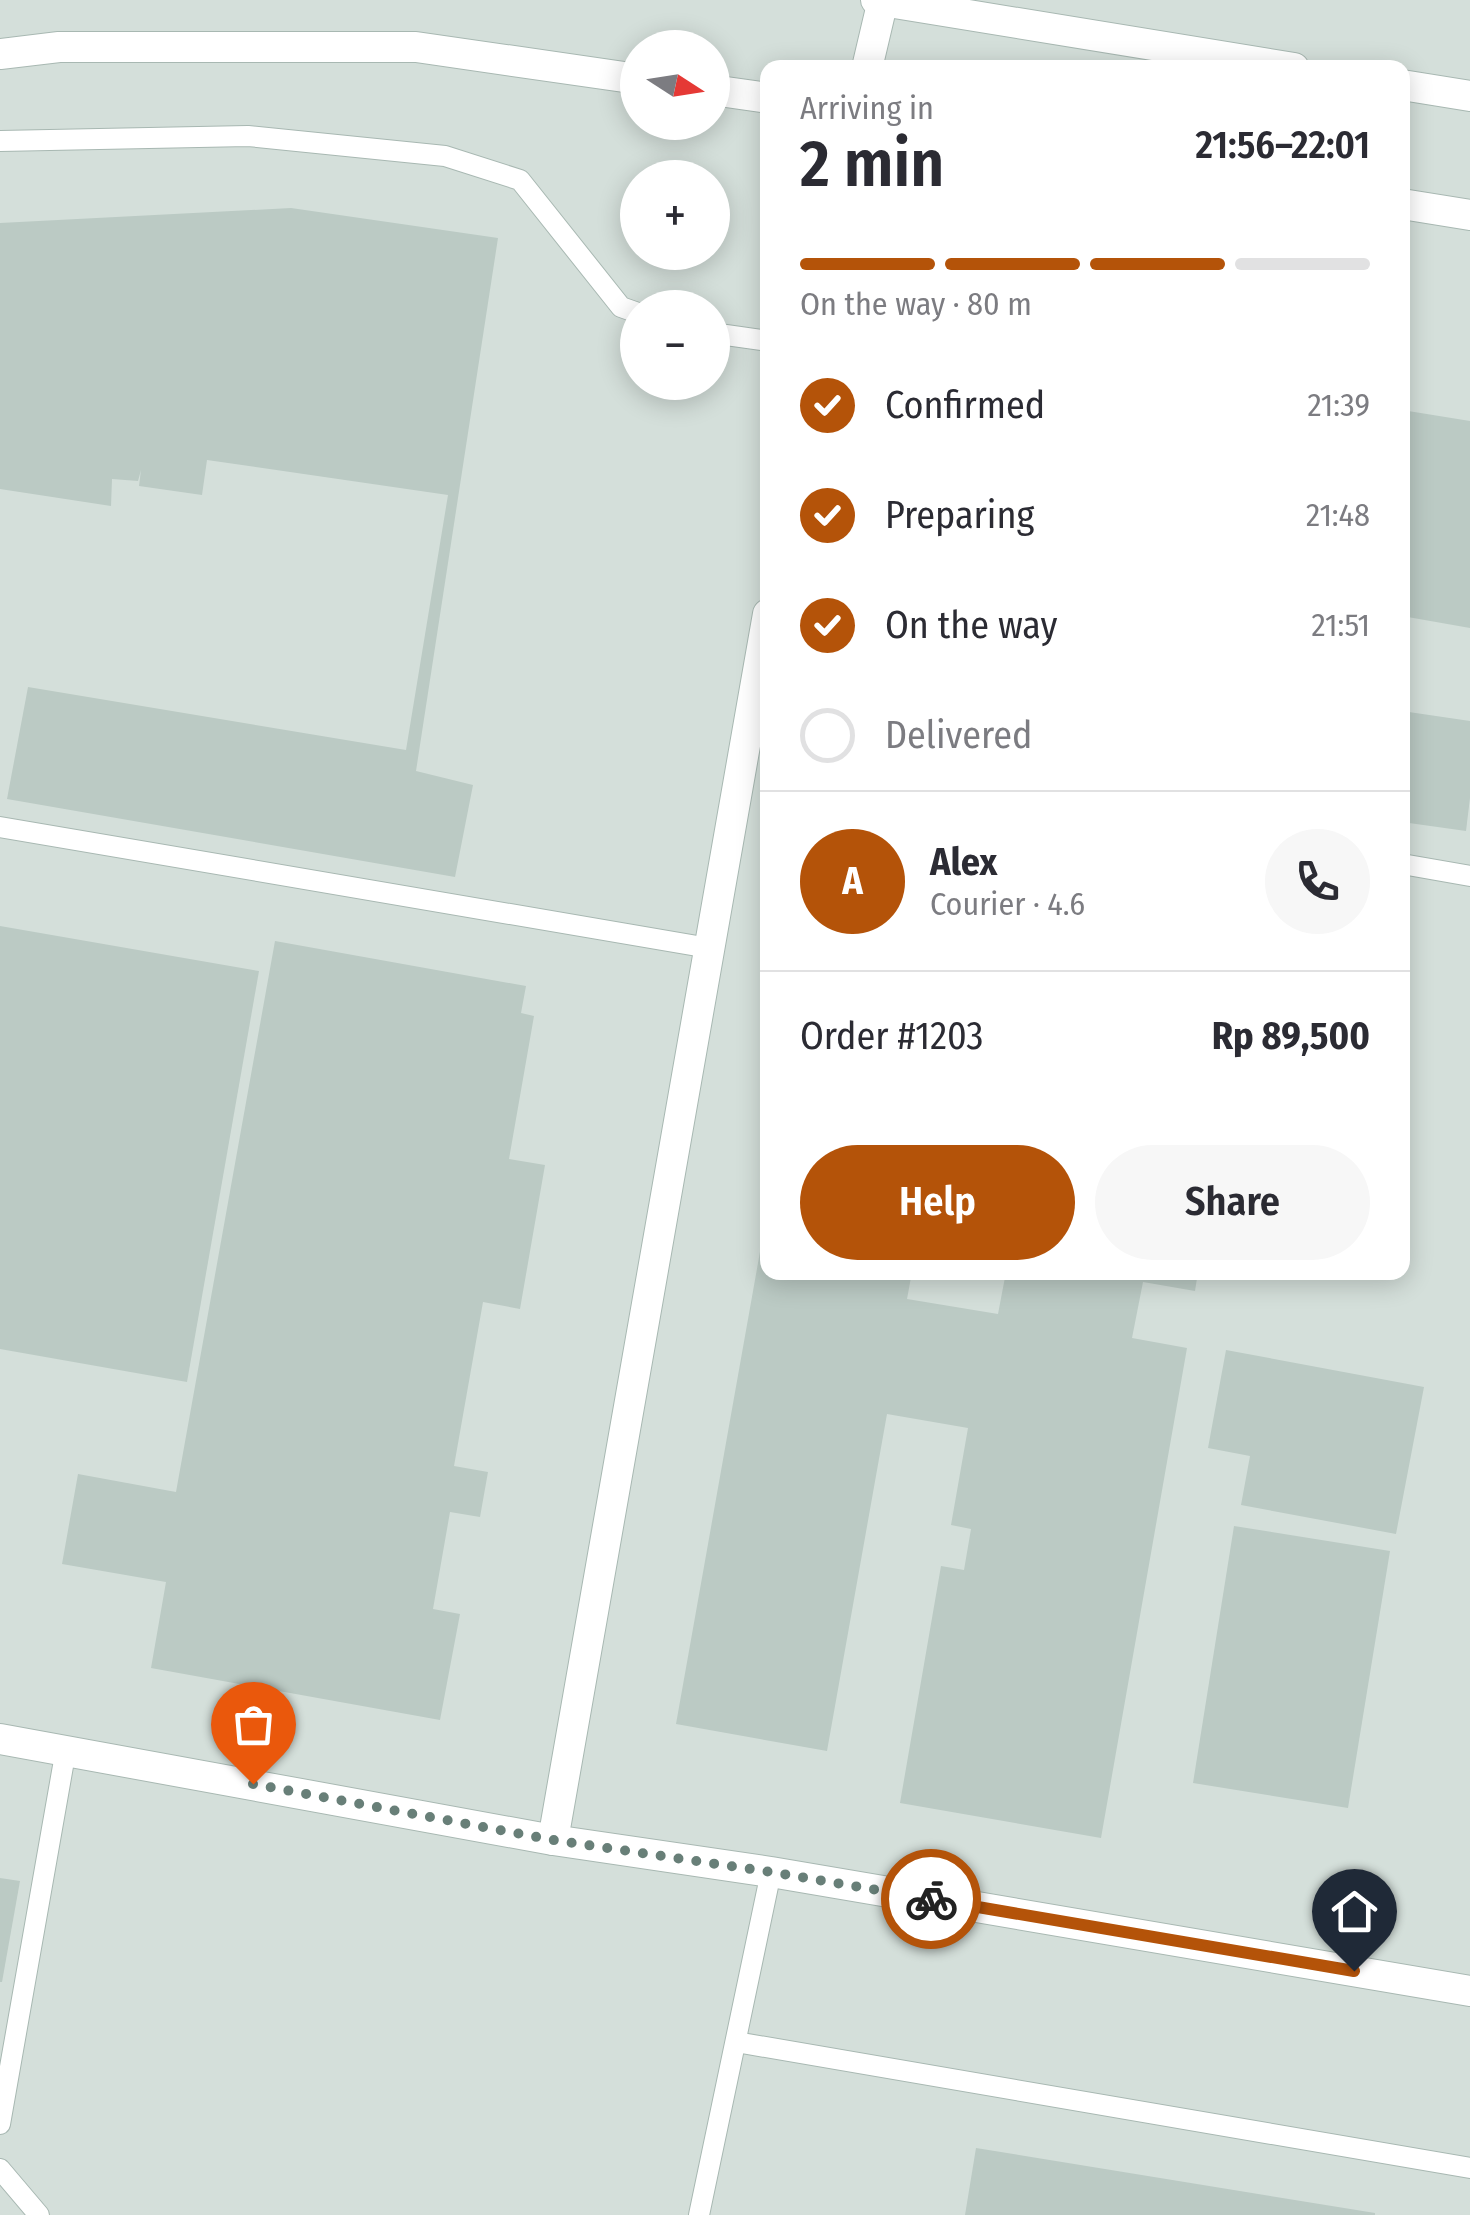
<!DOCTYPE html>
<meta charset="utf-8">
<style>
body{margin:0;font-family:"Fira Sans Condensed",sans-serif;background:#f7f7f7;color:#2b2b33;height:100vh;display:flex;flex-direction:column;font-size:38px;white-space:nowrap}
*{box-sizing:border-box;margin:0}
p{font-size:32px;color:#7c7c81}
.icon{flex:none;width:55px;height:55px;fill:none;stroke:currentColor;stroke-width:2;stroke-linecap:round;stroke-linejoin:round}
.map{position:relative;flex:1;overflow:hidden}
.drawer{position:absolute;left:760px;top:60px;width:650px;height:1220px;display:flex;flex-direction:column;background:#fff;border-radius:20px;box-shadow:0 5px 25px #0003}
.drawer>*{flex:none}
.needle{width:65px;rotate:102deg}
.fabs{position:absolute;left:620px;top:30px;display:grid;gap:20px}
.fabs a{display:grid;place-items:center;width:110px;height:110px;border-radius:50%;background:#fff;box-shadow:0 5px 25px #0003;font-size:50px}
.pin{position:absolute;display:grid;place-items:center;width:85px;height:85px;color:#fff;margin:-102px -42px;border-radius:50% 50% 50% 0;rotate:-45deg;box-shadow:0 0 10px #0007}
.pin .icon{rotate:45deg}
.courier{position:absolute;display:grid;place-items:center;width:100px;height:100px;margin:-50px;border:8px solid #b45309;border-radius:50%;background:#fff;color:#222;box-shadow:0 2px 12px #0007}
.overview em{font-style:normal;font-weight:600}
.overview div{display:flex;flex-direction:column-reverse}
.overview{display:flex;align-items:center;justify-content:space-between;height:170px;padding:0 40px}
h1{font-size:65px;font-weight:600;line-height:75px}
.bar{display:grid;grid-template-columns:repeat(4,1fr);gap:15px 10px;align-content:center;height:120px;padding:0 40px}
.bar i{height:12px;border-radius:8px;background:#e1e1e2}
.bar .selected{background:#b45309}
.bar p{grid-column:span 4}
.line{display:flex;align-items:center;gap:25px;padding:0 40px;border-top:2px solid #e1e1e2}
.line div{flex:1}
.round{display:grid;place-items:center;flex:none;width:105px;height:105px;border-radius:52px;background:#f7f7f7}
ol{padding:0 40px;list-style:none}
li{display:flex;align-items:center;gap:30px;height:110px}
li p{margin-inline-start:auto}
li .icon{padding:10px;border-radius:50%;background:#b45309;color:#fff;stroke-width:4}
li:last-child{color:#7c7c81}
li i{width:55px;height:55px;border:5px solid #e1e1e2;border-radius:50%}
.button{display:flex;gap:20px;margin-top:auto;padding:20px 40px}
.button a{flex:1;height:115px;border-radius:60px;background:#b45309;color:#fff;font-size:40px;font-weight:600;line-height:115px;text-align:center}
.button a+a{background:#f7f7f7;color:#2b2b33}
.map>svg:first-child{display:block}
.built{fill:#d4dfda;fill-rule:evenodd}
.building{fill:#bbcac4}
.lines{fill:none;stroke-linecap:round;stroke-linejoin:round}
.service-casing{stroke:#a8b8b2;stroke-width:22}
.tertiary-casing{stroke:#a8b8b2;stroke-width:32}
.service{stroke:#fff;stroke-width:20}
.tertiary{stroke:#fff;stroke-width:30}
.done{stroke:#687f78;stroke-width:10;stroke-dasharray:0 18}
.route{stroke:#b45309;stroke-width:12}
</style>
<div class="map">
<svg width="1470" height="2215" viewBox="0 0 1470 2215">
<rect width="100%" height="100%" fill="#e6efeb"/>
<path class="built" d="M0 0H1470V2215H0ZM638 48H712V122H638ZM768 68H1402V1272H768ZM638 178H712V252H638ZM638 308H712V382H638Z"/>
<g class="building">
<path d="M291 208 498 238 416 771 473 785 455 877 7 799 28 687 406 750 448 495 207 460 202 495 139 486 141 470 138 481 112 479 111 506 0 489V223Z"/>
<path d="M1402 410 1470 421V628L1402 616Z"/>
<path d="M1402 711 1470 721V798L1466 831 1402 822Z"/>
<path d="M0 926 259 971 187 1382 0 1349Z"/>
<path d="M275 941 526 986 521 1013 534 1016 509 1159 545 1165 520 1309 483 1302 454 1466 488 1472 480 1517 450 1512 433 1609 460 1614 440 1720 151 1668 166 1582 62 1564 78 1474 176 1492Z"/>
<path d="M766 1218 768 1272H912L907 1299 998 1314 1006 1272H1198L1195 1291 1143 1282 1132 1338 1187 1348 1101 1838 900 1803 941 1566 964 1570 971 1529 951 1525 968 1428 887 1414 827 1751 676 1724Z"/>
<path d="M1226 1350 1424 1387 1396 1534 1241 1505 1250 1456 1208 1448Z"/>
<path d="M1234 1526 1390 1551 1348 1808 1193 1783Z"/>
<path d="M0 1878 20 1881 2 1982H0Z"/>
<path d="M976 2148 1375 2213V2215H965Z"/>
</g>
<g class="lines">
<defs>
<g id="service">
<path d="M0 141 248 136 445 156 520 180 621 307 638 313"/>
<path d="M712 333 768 341"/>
<path d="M0 827 709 948"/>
<path d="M1402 864 1470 876"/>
<path d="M736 2042 1470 2168"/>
<path d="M0 2124 66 1749"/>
<path d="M0 2169 39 2215"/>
<path d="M699 2215 771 1872"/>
</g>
<g id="tertiary">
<path d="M876 0 1294 68"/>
<path d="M0 54 59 47H416L638 79"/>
<path d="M867 68 883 0"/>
<path d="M1402 85 1470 96"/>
<path d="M712 90 768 98"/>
<path d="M1402 204 1470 215"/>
<path d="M0 1739 553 1840 771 1872 1470 1991"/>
<path d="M553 1840 768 614"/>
</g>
</defs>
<use href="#service" class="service-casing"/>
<use href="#tertiary" class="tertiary-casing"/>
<use href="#service" class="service"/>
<use href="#tertiary" class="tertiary"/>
</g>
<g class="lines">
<path class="done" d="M253 1784 553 1840 771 1872 931 1899"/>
<path class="route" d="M931 1899 1354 1971"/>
</g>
</svg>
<div class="fabs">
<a><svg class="needle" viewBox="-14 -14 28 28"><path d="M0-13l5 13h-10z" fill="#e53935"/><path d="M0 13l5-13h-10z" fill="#7c7c81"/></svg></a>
<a>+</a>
<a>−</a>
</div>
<div class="pin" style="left:253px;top:1784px;background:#ea580c"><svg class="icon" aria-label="bag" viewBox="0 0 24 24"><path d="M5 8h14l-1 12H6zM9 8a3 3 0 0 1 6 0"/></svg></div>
<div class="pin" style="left:1354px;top:1971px;background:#1f2937"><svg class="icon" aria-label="home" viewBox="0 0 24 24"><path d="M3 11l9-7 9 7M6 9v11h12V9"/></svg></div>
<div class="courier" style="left:931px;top:1899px"><svg class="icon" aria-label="bike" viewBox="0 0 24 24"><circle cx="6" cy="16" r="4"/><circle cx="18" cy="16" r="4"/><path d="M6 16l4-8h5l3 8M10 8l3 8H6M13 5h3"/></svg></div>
<section class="drawer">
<div class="overview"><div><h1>2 min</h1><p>Arriving in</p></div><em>21:56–22:01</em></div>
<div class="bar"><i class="selected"></i><i class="selected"></i><i class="selected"></i><i></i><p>On the way · 80 m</p></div>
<ol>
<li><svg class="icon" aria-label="check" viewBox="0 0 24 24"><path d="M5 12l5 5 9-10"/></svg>Confirmed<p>21:39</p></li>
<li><svg class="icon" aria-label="check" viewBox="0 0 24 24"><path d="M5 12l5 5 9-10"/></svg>Preparing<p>21:48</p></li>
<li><svg class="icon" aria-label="check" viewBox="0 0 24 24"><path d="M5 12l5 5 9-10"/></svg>On the way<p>21:51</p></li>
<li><i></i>Delivered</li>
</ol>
<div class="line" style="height:180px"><b class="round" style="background:#b45309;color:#fff">A</b><div><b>Alex</b><p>Courier · 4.6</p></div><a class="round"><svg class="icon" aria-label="phone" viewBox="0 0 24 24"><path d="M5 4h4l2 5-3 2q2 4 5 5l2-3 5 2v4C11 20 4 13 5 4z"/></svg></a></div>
<div class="line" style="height:130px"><div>Order #1203</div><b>Rp 89,500</b></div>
<div class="button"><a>Help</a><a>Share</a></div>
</section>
</div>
